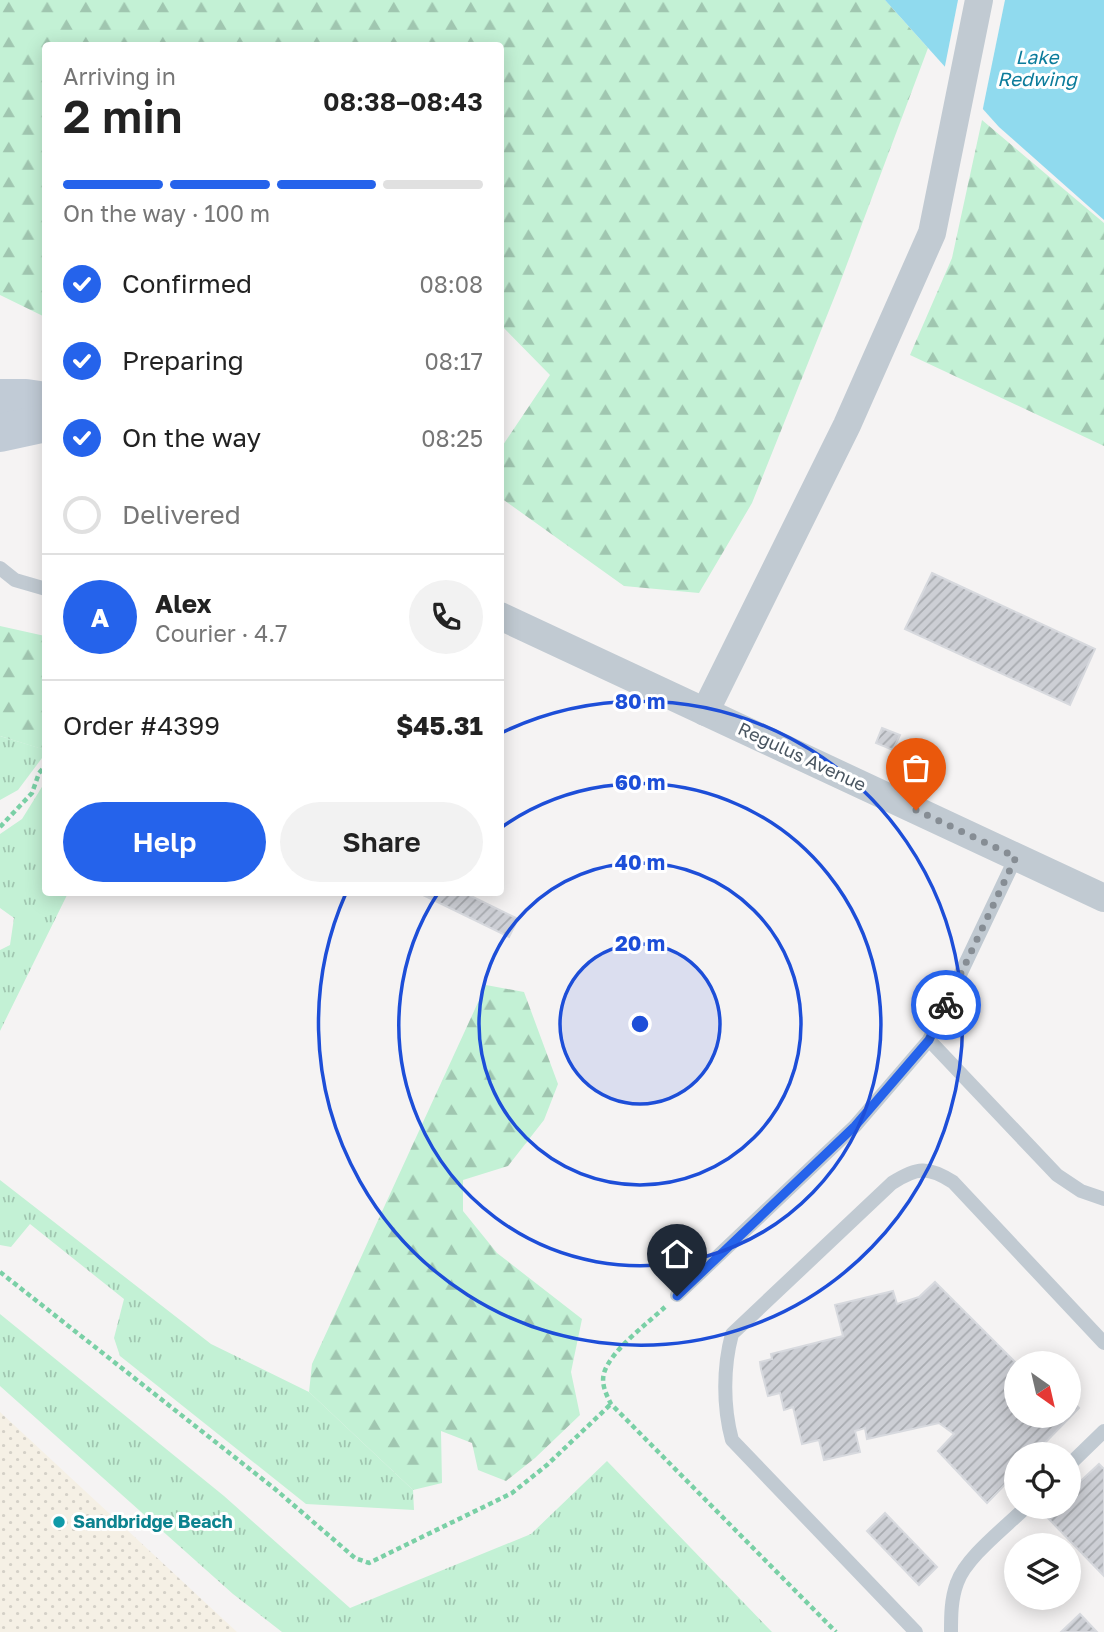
<!DOCTYPE html>
<meta charset="utf-8">
<style>
body{margin:0;font-family:"Golos Text",sans-serif;background:#f2f2f2;color:#222;height:100vh;display:flex;flex-direction:column;font-size:26px;white-space:nowrap}
*{box-sizing:border-box;margin:0}
p{font-size:23px;color:#767676}
.icon{flex:none;width:38px;height:38px;fill:none;stroke:currentColor;stroke-width:2;stroke-linecap:round;stroke-linejoin:round}
.map{position:relative;flex:1;overflow:hidden}
.panel{position:absolute;left:42px;top:42px;width:462px;height:854px;display:flex;flex-direction:column;background:#fff;border-radius:7px;box-shadow:0 4px 18px #0003}
.panel>*{flex:none}
.needle{width:46px;rotate:146deg}
.buttons{position:absolute;left:1004px;top:1351px;display:grid;gap:14px}
.buttons a{display:grid;place-items:center;width:77px;height:77px;border-radius:50%;background:#fff;box-shadow:0 4px 18px #0003;font-size:35px}
.pin{position:absolute;display:grid;place-items:center;width:60px;height:60px;color:#fff;margin:-72px -30px;border-radius:50% 50% 50% 0;rotate:-45deg;box-shadow:0 0 7px #0007}
.pin .icon{rotate:45deg}
.courier{position:absolute;display:grid;place-items:center;width:70px;height:70px;margin:-35px;border:5px solid #2563eb;border-radius:50%;background:#fff;color:#222;box-shadow:0 2px 9px #0007}
.head em{font-style:normal;font-weight:600}
.head div{display:flex;flex-direction:column-reverse}
.head{display:flex;align-items:center;justify-content:space-between;height:119px;padding:0 21px}
h1{font-size:46px;font-weight:600;line-height:52px}
.bar{display:grid;grid-template-columns:repeat(4,1fr);gap:10px 7px;align-content:center;height:84px;padding:0 21px}
.bar i{height:9px;border-radius:5px;background:#e0e0e0}
.bar .selected{background:#2563eb}
.bar p{grid-column:span 4}
.line{display:flex;align-items:center;gap:18px;padding:0 21px;border-top:2px solid #e0e0e0}
.line div{flex:1}
.round{display:grid;place-items:center;flex:none;width:74px;height:74px;border-radius:37px;background:#f2f2f2}
ol{padding:0 21px;list-style:none}
li{display:flex;align-items:center;gap:21px;height:77px}
li p{margin-inline-start:auto}
li .icon{padding:7px;border-radius:50%;background:#2563eb;color:#fff;stroke-width:4}
li:last-child{color:#767676}
li i{width:38px;height:38px;border:4px solid #e0e0e0;border-radius:50%}
.action{display:flex;gap:14px;margin-top:auto;padding:14px 21px}
.action a{flex:1;height:80px;border-radius:42px;background:#2563eb;color:#fff;font-size:28px;font-weight:600;line-height:80px;text-align:center}
.action a+a{background:#f2f2f2;color:#222}
.map>svg:first-child{display:block}
.grass{fill:url(#grass-tufts)}
.forest{fill:url(#forest-firs)}
.sand{fill:url(#sand-dots)}
.water{fill:#90daee}
.pier{fill:#f5f3f3}
.building{fill:url(#building-hatch);stroke:#d7d9de;stroke-width:2}
.lines{fill:none;stroke-linecap:round;stroke-linejoin:round}
.path{stroke:#7ad0a6;stroke-width:4.5;stroke-dasharray:5 3.5;stroke-linecap:butt}
.lane{stroke:#c1cad2;stroke-width:14}
.street{stroke:#c1cad2;stroke-width:28}
.secondary{stroke:#c1cbd6;stroke-width:38}
.done{stroke:#868d94;stroke-width:7;stroke-dasharray:0 12.6}
.route{stroke:#2563eb;stroke-width:9}
.ring{fill:none;stroke:#1d4ed8;stroke-width:3.5}
.culture-dot{fill:#0f9aa8;stroke:#fff;stroke-width:2.5}
.labels{text-anchor:middle;stroke-width:6;stroke-linejoin:round;paint-order:stroke}
.street-label{font-size:18px;fill:#4a5661;stroke:#fff}
.culture-label{font-size:18px;font-weight:bold;fill:#0d838f;stroke:#fff;text-anchor:start}
.water-label{font-size:19px;font-style:italic;fill:#0c7c9b;stroke:#fff}
.centre{fill:#1d4ed8;stroke:#fff;stroke-width:3.5}
.ring-label{font-size:21px;text-anchor:middle;font-weight:bold;fill:#1d4ed8;stroke:#fff;stroke-width:6;stroke-linejoin:round;paint-order:stroke}
</style>
<div class="map">
<svg width="1104" height="1632" viewBox="0 0 1104 1632">
<defs>
<pattern id="grass-tufts" width="24" height="20" patternUnits="userSpaceOnUse" patternTransform="scale(1.75)"><rect width="24" height="20" fill="#c3f1d5"/><path d="M3 7l-1-3M5 7V3M7 7l1-3M15 17l-1-3M17 17v-4M19 17l1-3" fill="none" stroke="#a0c6b0"/></pattern>
<pattern id="forest-firs" width="22" height="20" patternUnits="userSpaceOnUse" patternTransform="scale(1.75)"><rect width="22" height="20" fill="#c3f1d5"/><path d="M5 1l3.5 6h-7zM16 11l3.5 6h-7z" fill="#a0c6b0"/></pattern>
<pattern id="sand-dots" width="8" height="8" patternUnits="userSpaceOnUse" patternTransform="scale(1.75)"><rect width="8" height="8" fill="#f5f0e5"/><path d="M2 2h.1M6 6h.1" fill="none" stroke="#d4d0c7" stroke-width="1.8" stroke-linecap="round"/></pattern>
<pattern id="building-hatch" width="6" height="6" patternUnits="userSpaceOnUse" patternTransform="scale(1.75)"><rect width="6" height="6" fill="#cdcfd5"/><path d="M-1 1l2-2M0 6l6-6M5 7l2-2" fill="none" stroke="#a8abb0"/></pattern>
</defs>
<rect width="100%" height="100%" fill="#f5f3f3"/>
<g class="grass">
<path d="M0 736 46 750 45 754 18 790 0 800Z"/>
<path d="M45 782 46 892 68 893 0 1031V950L10 945 14 918 0 908V834L22 819Z"/>
<path d="M0 1180 211 1344 309 1392 413 1490 414 1510 306 1504 120 1356 114 1338 124 1299 30 1224 11 1247 0 1245Z"/>
<path d="M0 1314 224 1496 350 1608 531 1534 607 1461 772 1632H282L233 1594 0 1386Z"/>
</g>
<g class="forest">
<path d="M0 0H885L928 48 838 288 752 503 699 593 624 586 501 498V448L550 375 501 325 500 46H46L45 317 0 295Z"/>
<path d="M982 120 1104 223V446L910 355 952 258Z"/>
<path d="M0 626 45 636V750L0 736Z"/>
<path d="M486 985 524 992 558 1084 544 1120 508 1166 463 1180V1211L497 1253 582 1319 571 1372 580 1415 535 1458 506 1481 478 1470 472 1443 441 1431 442 1483 413 1490 309 1392 312 1364Z"/>
</g>
<path class="sand" d="M0 1412 237 1632H0Z"/>
<path class="water" d="M885 0H1104V220L999 127Z"/>
<path class="pier" d="M958 0H1005L982 113 944 71Z"/>
<g class="building">
<path d="M932 573 1095 649 1070 705 905 629Z"/>
<path d="M882 728 900 735 893 750 876 743Z"/>
<path d="M417 892H463L518 919 509 937Z"/>
<path d="M935 1282 1017 1364V1416H1069V1397L1079 1408 1034 1454H1017V1472L987 1503 938 1451 954 1434 939 1423 867 1439 865 1428 855 1431 860 1452 824 1460 819 1440 802 1444 793 1407 784 1410 780 1393 768 1396 761 1369 760 1362 772 1359 771 1354 843 1336 835 1305 893 1291 897 1304 919 1297Z"/>
<path d="M1099 1464 1104 1469V1576L1045 1515 1054 1507H1069V1492Z"/>
<path d="M885 1513 937 1567 919 1585 867 1531Z"/>
<path d="M1080 1614 1097 1632H1061Z"/>
</g>
<g class="lines">
<g class="path">
<path d="M0 827 32 793 39 773 46 765"/>
<path d="M0 1272 275 1489 355 1558 369 1563 512 1493 547 1465 611 1404"/>
<path d="M665 1307C647 1324 611 1350 604 1373 601 1384 606 1394 611 1404L836 1632"/>
</g>
<g class="lane">
<path d="M0 568 15 580 46 589"/>
<path d="M929 1040 1057 1175 1081 1191 1104 1199"/>
<path d="M677 1295 855 1126 929 1040 1016 857"/>
<path d="M1069 1465 1104 1431"/>
<path d="M916 1632 732 1440C723 1407 723 1367 732 1334L892 1183C917 1167 928 1166 953 1182L1104 1343"/>
<path d="M951 1632C951 1616 951 1599 957 1583 966 1557 1006 1527 1026 1507"/>
</g>
<g class="street">
<path d="M500 616 1104 898"/>
<path d="M705 712 847 425 932 233 979 0"/>
</g>
<g class="secondary">
<path d="M0 398H26L46 401"/>
<path d="M0 433 46 423"/>
</g>
</g>
<g class="lines">
<path class="done" d="M916 810 1016 857 946 1005"/>
<path class="route" d="M677 1296 855 1126 929 1040 946 1005"/>
</g>
<circle cx="640" cy="1024" r="80" fill="#1d4ed8" fill-opacity=".12"/>
<g class="ring">
<circle cx="640" cy="1024" r="80"/>
<circle cx="640" cy="1024" r="161"/>
<path d="M502 827A241 241 0 1 1 438 893"/>
<path d="M501 733A322 322 0 1 1 346 893"/>
</g>
<circle class="culture-dot" cx="59" cy="1522" r="7"/>
<g class="labels">
<g class="street-label">
<text transform="translate(802 757) rotate(25)" y="6">Regulus Avenue</text>
</g>
<g class="culture-label">
<text x="73" y="1528">Sandbridge Beach</text>
</g>
<g class="water-label">
<text x="1037" y="64">Lake<tspan x="1037" dy="22">Redwing</tspan></text>
</g>
</g>
<circle cx="640" cy="1024" r="10" class="centre"/>
<g class="ring-label">
<text x="640" y="709">80 m</text>
<text x="640" y="790">60 m</text>
<text x="640" y="870">40 m</text>
<text x="640" y="951">20 m</text>
</g>
</svg>
<div class="buttons">
<a><svg class="needle" viewBox="-14 -14 28 28"><path d="M0-13l5 13h-10z" fill="#e53935"/><path d="M0 13l5-13h-10z" fill="#767676"/></svg></a>
<a><svg class="icon" aria-label="locate" viewBox="0 0 24 24"><circle cx="12" cy="12" r="6"/><path d="M12 2v4M12 18v4M2 12h4M18 12h4"/></svg></a>
<a><svg class="icon" aria-label="layers" viewBox="0 0 24 24"><path d="M12 4l9 5-9 5-9-5zM3 14l9 5 9-5"/></svg></a>
</div>
<div class="pin" style="left:916px;top:810px;background:#ea580c"><svg class="icon" aria-label="bag" viewBox="0 0 24 24"><path d="M5 8h14l-1 12H6zM9 8a3 3 0 0 1 6 0"/></svg></div>
<div class="pin" style="left:677px;top:1296px;background:#1f2937"><svg class="icon" aria-label="home" viewBox="0 0 24 24"><path d="M3 11l9-7 9 7M6 9v11h12V9"/></svg></div>
<div class="courier" style="left:946px;top:1005px"><svg class="icon" aria-label="bike" viewBox="0 0 24 24"><circle cx="6" cy="16" r="4"/><circle cx="18" cy="16" r="4"/><path d="M6 16l4-8h5l3 8M10 8l3 8H6M13 5h3"/></svg></div>
<section class="panel">
<div class="head"><div><h1>2 min</h1><p>Arriving in</p></div><em>08:38–08:43</em></div>
<div class="bar"><i class="selected"></i><i class="selected"></i><i class="selected"></i><i></i><p>On the way · 100 m</p></div>
<ol>
<li><svg class="icon" aria-label="check" viewBox="0 0 24 24"><path d="M5 12l5 5 9-10"/></svg>Confirmed<p>08:08</p></li>
<li><svg class="icon" aria-label="check" viewBox="0 0 24 24"><path d="M5 12l5 5 9-10"/></svg>Preparing<p>08:17</p></li>
<li><svg class="icon" aria-label="check" viewBox="0 0 24 24"><path d="M5 12l5 5 9-10"/></svg>On the way<p>08:25</p></li>
<li><i></i>Delivered</li>
</ol>
<div class="line" style="height:126px"><b class="round" style="background:#2563eb;color:#fff">A</b><div><b>Alex</b><p>Courier · 4.7</p></div><a class="round"><svg class="icon" aria-label="phone" viewBox="0 0 24 24"><path d="M5 4h4l2 5-3 2q2 4 5 5l2-3 5 2v4C11 20 4 13 5 4z"/></svg></a></div>
<div class="line" style="height:91px"><div>Order #4399</div><b>$45.31</b></div>
<div class="action"><a>Help</a><a>Share</a></div>
</section>
</div>
